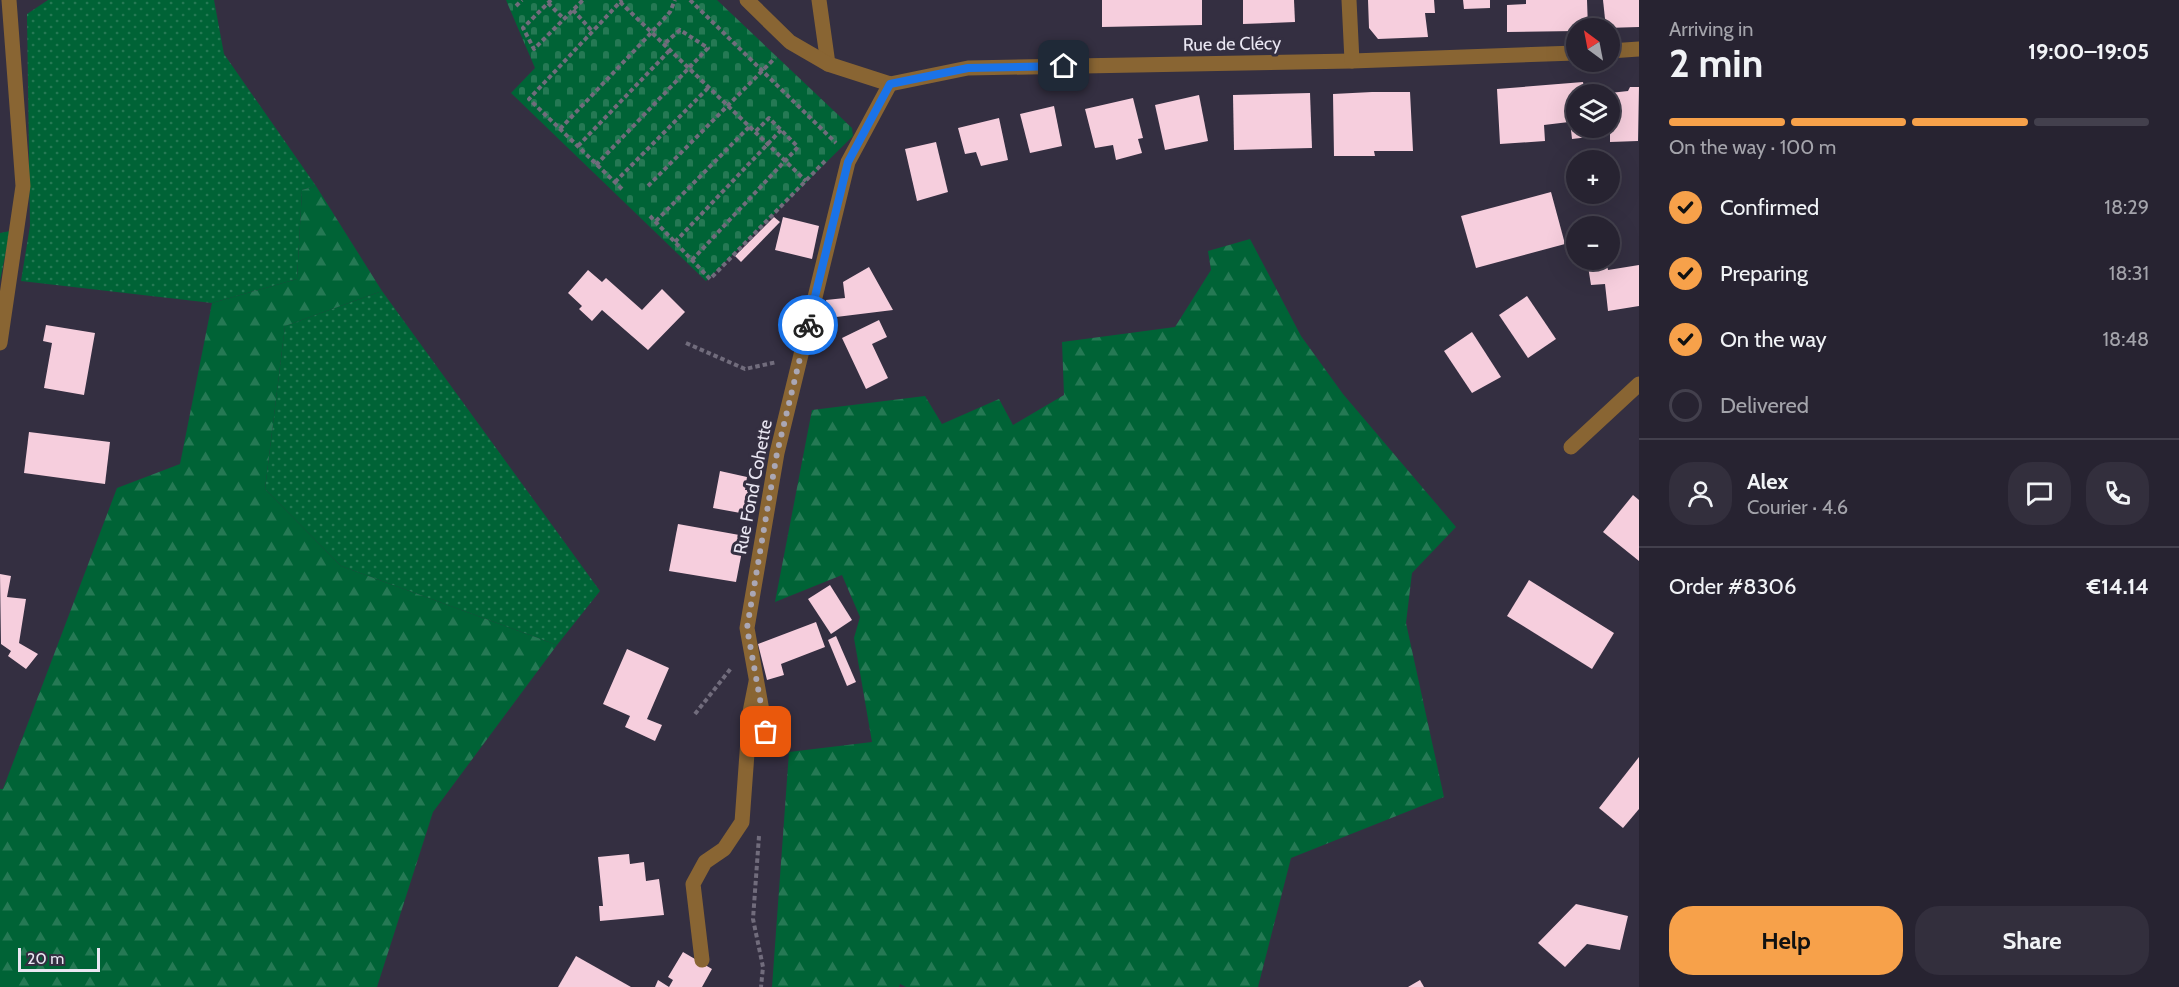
<!DOCTYPE html>
<meta charset="utf-8">
<style>
body{margin:0;font-family:Cabin,sans-serif;background:#332f3d;color:#f1f3f6;height:100vh;display:flex;flex-direction:column;font-size:22px;white-space:nowrap}
*{box-sizing:border-box;margin:0}
p{font-size:20px;color:#a4a4ab}
.icon{flex:none;width:33px;height:33px;fill:none;stroke:currentColor;stroke-width:2;stroke-linecap:round;stroke-linejoin:round}
.map{position:relative;flex:1;overflow:hidden}
.sheet{display:flex;flex-direction:column;background:#272331;width:540px}
.sheet>*{flex:none}
.needle{width:39px;rotate:328deg}
.controls{position:absolute;left:1566px;top:18px;display:grid;gap:12px}
.controls a{display:grid;place-items:center;width:54px;height:54px;border-radius:50%;background:#272331;box-shadow:0 6px 24px #0002,0 0 0 2px #43404d;font-size:30px}
.scale{position:absolute;left:18px;bottom:15px;width:82px;box-sizing:border-box;padding-left:6px;border:3px solid #eae7f3;border-top:0;font-size:16px;line-height:21px;white-space:nowrap;color:#eae7f3;-webkit-text-stroke:4px #342f41;paint-order:stroke}
.pin{position:absolute;display:grid;place-items:center;width:51px;height:51px;color:#fff;margin:-26px;border-radius:12px;box-shadow:0 3px 9px #0006}
.courier{position:absolute;display:grid;place-items:center;width:60px;height:60px;margin:-30px;border:4px solid #1a73e8;border-radius:50%;background:#fff;color:#222;box-shadow:0 2px 8px #0007}
.overview em{font-style:normal;font-weight:700}
.overview div{display:flex;flex-direction:column-reverse}
.overview{display:flex;align-items:center;justify-content:space-between;height:102px;padding:0 30px}
h1{font-size:39px;font-weight:700;line-height:45px}
.bar{display:grid;grid-template-columns:repeat(4,1fr);gap:9px 6px;align-content:center;height:72px;padding:0 30px}
.bar i{height:8px;border-radius:4px;background:#43404d}
.bar .current{background:#f7a14a}
.bar p{grid-column:span 4}
.line{display:flex;align-items:center;gap:15px;padding:0 30px;border-top:2px solid #43404d}
.line div{flex:1}
.round{display:grid;place-items:center;flex:none;width:63px;height:63px;border-radius:24px;background:#332f3d}
ol{padding:0 30px;list-style:none}
li{display:flex;align-items:center;gap:18px;height:66px}
li p{margin-inline-start:auto}
li .icon{padding:6px;border-radius:50%;background:#f7a14a;color:#111;stroke-width:4}
li:last-child{color:#a4a4ab}
li i{width:33px;height:33px;border:3px solid #43404d;border-radius:50%}
.button{display:flex;gap:12px;margin-top:auto;padding:12px 30px}
.button a{flex:1;height:69px;border-radius:24px;background:#f7a14a;color:#111;font-size:24px;font-weight:700;line-height:69px;text-align:center}
.button a+a{background:#332f3d;color:#f1f3f6}
main{display:flex;flex:1;min-height:0}
.map>svg:first-child{display:block}
.grass{fill:url(#grass-dots)}
.forest{fill:url(#forest-firs)}
.cemetery{fill:url(#cemetery-stones)}
.building{fill:#f6cedd}
.lines{fill:none;stroke-linecap:round;stroke-linejoin:round}
.path{stroke:#716c7c;stroke-width:4;stroke-dasharray:4.5 3;stroke-linecap:butt}
.lane{stroke:#896533;stroke-width:15}
.street{stroke:#896533;stroke-width:15}
.done{stroke:#aaa7b5;stroke-width:6;stroke-dasharray:0 10.8}
.route{stroke:#1a73e8;stroke-width:8}
.labels{text-anchor:middle;stroke-width:6;stroke-linejoin:round;paint-order:stroke}
.street-label{font-size:18px;fill:#eae7f3;stroke:#342f41}
</style>
<main>
<div class="map">
<svg width="1639" height="987" viewBox="0 0 1639 987">
<defs>
<pattern id="grass-dots" width="8" height="8" patternUnits="userSpaceOnUse" patternTransform="scale(1.5)"><rect width="8" height="8" fill="#006336"/><path d="M2 2h.1M6 6h.1" fill="none" stroke="#257954" stroke-width="1.8" stroke-linecap="round"/></pattern>
<pattern id="forest-firs" width="22" height="20" patternUnits="userSpaceOnUse" patternTransform="scale(1.5)"><rect width="22" height="20" fill="#006336"/><path d="M5 1l3.5 6h-7zM16 11l3.5 6h-7z" fill="#257954"/></pattern>
<pattern id="cemetery-stones" width="16" height="16" patternUnits="userSpaceOnUse" patternTransform="scale(1.5)"><rect width="16" height="16" fill="#006336"/><path d="M2 7V4a2 2 0 0 1 4 0v3zM10 15v-3a2 2 0 0 1 4 0v3z" fill="#257954"/></pattern>
</defs>
<rect width="100%" height="100%" fill="#342f41"/>
<g class="grass">
<path d="M48 0H214L224 54 316 186 302 190 297 279 212 303 21 281 30 226 27 14Z"/>
<path d="M10 231 0 281V233Z"/>
<path d="M382 291 600 591 557 645 341 566 265 489 285 326Z"/>
</g>
<g class="forest">
<path d="M316 186 382 291 285 326 265 489 341 566 557 645 433 812 377 987H0V789H3L117 488 180 464 212 303 297 279 302 190Z"/>
<path d="M1250 239 1301 336 1343 394 1456 527 1412 573 1406 623 1444 797 1291 858 1258 987H906L900 984 899 987H772L789 752 872 742 854 638 860 617 842 575 775 602 812 410 925 396 942 424 999 399 1013 425 1064 395 1062 342 1175 327 1211 270 1208 251Z"/>
</g>
<path class="cemetery" d="M506 0H717L852 128 853 136 706 281 511 93 535 68Z"/>
<g class="building">
<path d="M1102 0H1202V25L1102 27Z"/>
<path d="M1243 0H1294L1295 22 1243 24Z"/>
<path d="M1368 0H1434L1435 13H1425L1428 37 1378 39 1369 28Z"/>
<path d="M1463 0H1490V8L1464 9Z"/>
<path d="M1526 0H1587L1588 28H1576V31L1507 32V5L1526 4Z"/>
<path d="M1603 0H1639V27L1606 28Z"/>
<path d="M1583 82 1585 94H1576V128H1588L1589 137 1572 139 1569 112V122L1544 125 1545 141 1500 144 1497 89Z"/>
<path d="M1630 87H1639L1638 141 1610 142V93L1628 91Z"/>
<path d="M1372 92H1410L1413 151H1374L1375 156H1334L1333 94Z"/>
<path d="M1310 93 1312 148 1234 150 1233 95Z"/>
<path d="M1199 95 1208 141 1165 150 1155 105Z"/>
<path d="M1133 98 1143 138 1138 139 1142 153 1116 160 1113 145 1095 148 1085 109Z"/>
<path d="M1054 106 1062 146 1030 153 1020 114Z"/>
<path d="M999 118 1008 160 981 166 976 152 965 154 958 128Z"/>
<path d="M936 142 948 192 917 201 905 149Z"/>
<path d="M1551 192 1565 244 1476 268 1461 216Z"/>
<path d="M774 217 780 222 741 262 735 256Z"/>
<path d="M783 217 819 226 812 259 775 250Z"/>
<path d="M1587 260H1606L1608 270 1639 265V306L1608 311 1605 284 1591 285Z"/>
<path d="M869 267 893 310 828 318 826 300 845 298 843 282Z"/>
<path d="M588 270 602 282 606 278 642 310 662 289 685 312 648 350 602 310 592 321 579 309 582 306 568 293Z"/>
<path d="M1527 296 1556 339 1528 358 1499 315Z"/>
<path d="M879 320 887 337 872 344 888 378 866 389 842 338Z"/>
<path d="M46 325 95 333 84 395 44 388 52 343 43 341Z"/>
<path d="M1472 332 1501 377 1472 393 1444 351Z"/>
<path d="M29 432 110 442 105 484 24 473Z"/>
<path d="M720 471 747 477 745 490H750L746 514 713 508Z"/>
<path d="M1633 495 1639 500V561L1603 532Z"/>
<path d="M678 524 745 536 736 582 669 571Z"/>
<path d="M0 574 11 576 7 597 26 599 19 643 38 654 26 669 8 656 11 651 1 644Z"/>
<path d="M1529 580 1614 633 1592 669 1507 616Z"/>
<path d="M830 585 852 620 831 634 808 599Z"/>
<path d="M816 622 825 647 781 664 784 675 767 680 758 644Z"/>
<path d="M836 636 856 682 847 686 828 640Z"/>
<path d="M627 649 669 668 647 719 662 725 655 741 625 727 630 716 603 704Z"/>
<path d="M1639 757V809L1623 828 1599 808Z"/>
<path d="M629 854 630 864 644 862 646 881 659 879 664 915 600 921 599 906H603L598 857Z"/>
<path d="M1576 904 1628 916 1620 950 1587 944 1565 967 1538 943Z"/>
<path d="M683 952 712 969 702 987H655L658 980 669 987 673 980 668 977Z"/>
<path d="M576 956 631 987H558Z"/>
<path d="M1420 980 1424 987H1408Z"/>
</g>
<g class="lines">
<g class="path">
<path d="M551 0 523 28 534 49 583 0"/>
<path d="M690 0 836 143"/>
<path d="M620 2 806 181"/>
<path d="M548 3 564 19"/>
<path d="M516 6 522 0"/>
<path d="M573 10 593 32"/>
<path d="M560 129 652 32 670 12 675 0"/>
<path d="M578 146 670 50"/>
<path d="M596 165 708 48 680 30 664 44"/>
<path d="M615 182 709 87"/>
<path d="M648 186 775 58"/>
<path d="M622 189 529 99 622 0"/>
<path d="M650 216 710 279 825 161"/>
<path d="M656 221 750 126"/>
<path d="M675 242 781 130"/>
<path d="M692 260 798 147 769 118 755 132"/>
<path d="M686 343 745 369 777 362"/>
<path d="M695 714 732 667"/>
<path d="M759 836 753 919 763 967 761 987"/>
</g>
<g class="lane">
<path d="M819 0 828 64"/>
<path d="M702 960 693 884 705 862 724 849 742 822 750 712 756 682"/>
</g>
<g class="street">
<path d="M747 0 790 42 828 64 890 84 968 68 1352 61 1576 53"/>
<path d="M1349 0 1352 61"/>
<path d="M1610 51 1639 49"/>
<path d="M0 343 23 186 9 0"/>
<path d="M1571 447 1639 384"/>
<path d="M766 733 747 628 777 453 848 162 890 84"/>
</g>
</g>
<g class="lines">
<path class="done" d="M766 732 747 628 777 453 808 325"/>
<path class="route" d="M808 325 848 162 890 84 968 68 1064 66"/>
</g>
<g class="labels">
<g class="street-label">
<text transform="translate(1232 44) rotate(-1)" y="6">Rue de Clécy</text>
<text transform="translate(753 487) rotate(-79)" y="6">Rue Fond Cohette</text>
</g>
</g>
</svg>
<div class="controls">
<a><svg class="needle" viewBox="-14 -14 28 28"><path d="M0-13l5 13h-10z" fill="#e53935"/><path d="M0 13l5-13h-10z" fill="#a4a4ab"/></svg></a>
<a><svg class="icon" aria-label="layers" viewBox="0 0 24 24"><path d="M12 4l9 5-9 5-9-5zM3 14l9 5 9-5"/></svg></a>
<a>+</a>
<a>−</a>
</div>
<div class="scale">20 m</div>
<div class="pin" style="left:766px;top:732px;background:#ea580c"><svg class="icon" aria-label="bag" viewBox="0 0 24 24"><path d="M5 8h14l-1 12H6zM9 8a3 3 0 0 1 6 0"/></svg></div>
<div class="pin" style="left:1064px;top:66px;background:#1f2937"><svg class="icon" aria-label="home" viewBox="0 0 24 24"><path d="M3 11l9-7 9 7M6 9v11h12V9"/></svg></div>
<div class="courier" style="left:808px;top:325px"><svg class="icon" aria-label="bike" viewBox="0 0 24 24"><circle cx="6" cy="16" r="4"/><circle cx="18" cy="16" r="4"/><path d="M6 16l4-8h5l3 8M10 8l3 8H6M13 5h3"/></svg></div>
</div>
<section class="sheet">
<div class="overview"><div><h1>2 min</h1><p>Arriving in</p></div><em>19:00–19:05</em></div>
<div class="bar"><i class="current"></i><i class="current"></i><i class="current"></i><i></i><p>On the way · 100 m</p></div>
<ol>
<li><svg class="icon" aria-label="check" viewBox="0 0 24 24"><path d="M5 12l5 5 9-10"/></svg>Confirmed<p>18:29</p></li>
<li><svg class="icon" aria-label="check" viewBox="0 0 24 24"><path d="M5 12l5 5 9-10"/></svg>Preparing<p>18:31</p></li>
<li><svg class="icon" aria-label="check" viewBox="0 0 24 24"><path d="M5 12l5 5 9-10"/></svg>On the way<p>18:48</p></li>
<li><i></i>Delivered</li>
</ol>
<div class="line" style="height:108px"><a class="round"><svg class="icon" aria-label="person" viewBox="0 0 24 24"><circle cx="12" cy="8" r="4"/><path d="M4 21q1-7 8-7t8 7"/></svg></a><div><b>Alex</b><p>Courier · 4.6</p></div><a class="round"><svg class="icon" aria-label="chat" viewBox="0 0 24 24"><path d="M4 5h16v11H9l-5 4z"/></svg></a><a class="round"><svg class="icon" aria-label="phone" viewBox="0 0 24 24"><path d="M5 4h4l2 5-3 2q2 4 5 5l2-3 5 2v4C11 20 4 13 5 4z"/></svg></a></div>
<div class="line" style="height:78px"><div>Order #8306</div><b>€14.14</b></div>
<div class="button"><a>Help</a><a>Share</a></div>
</section>
</main>
